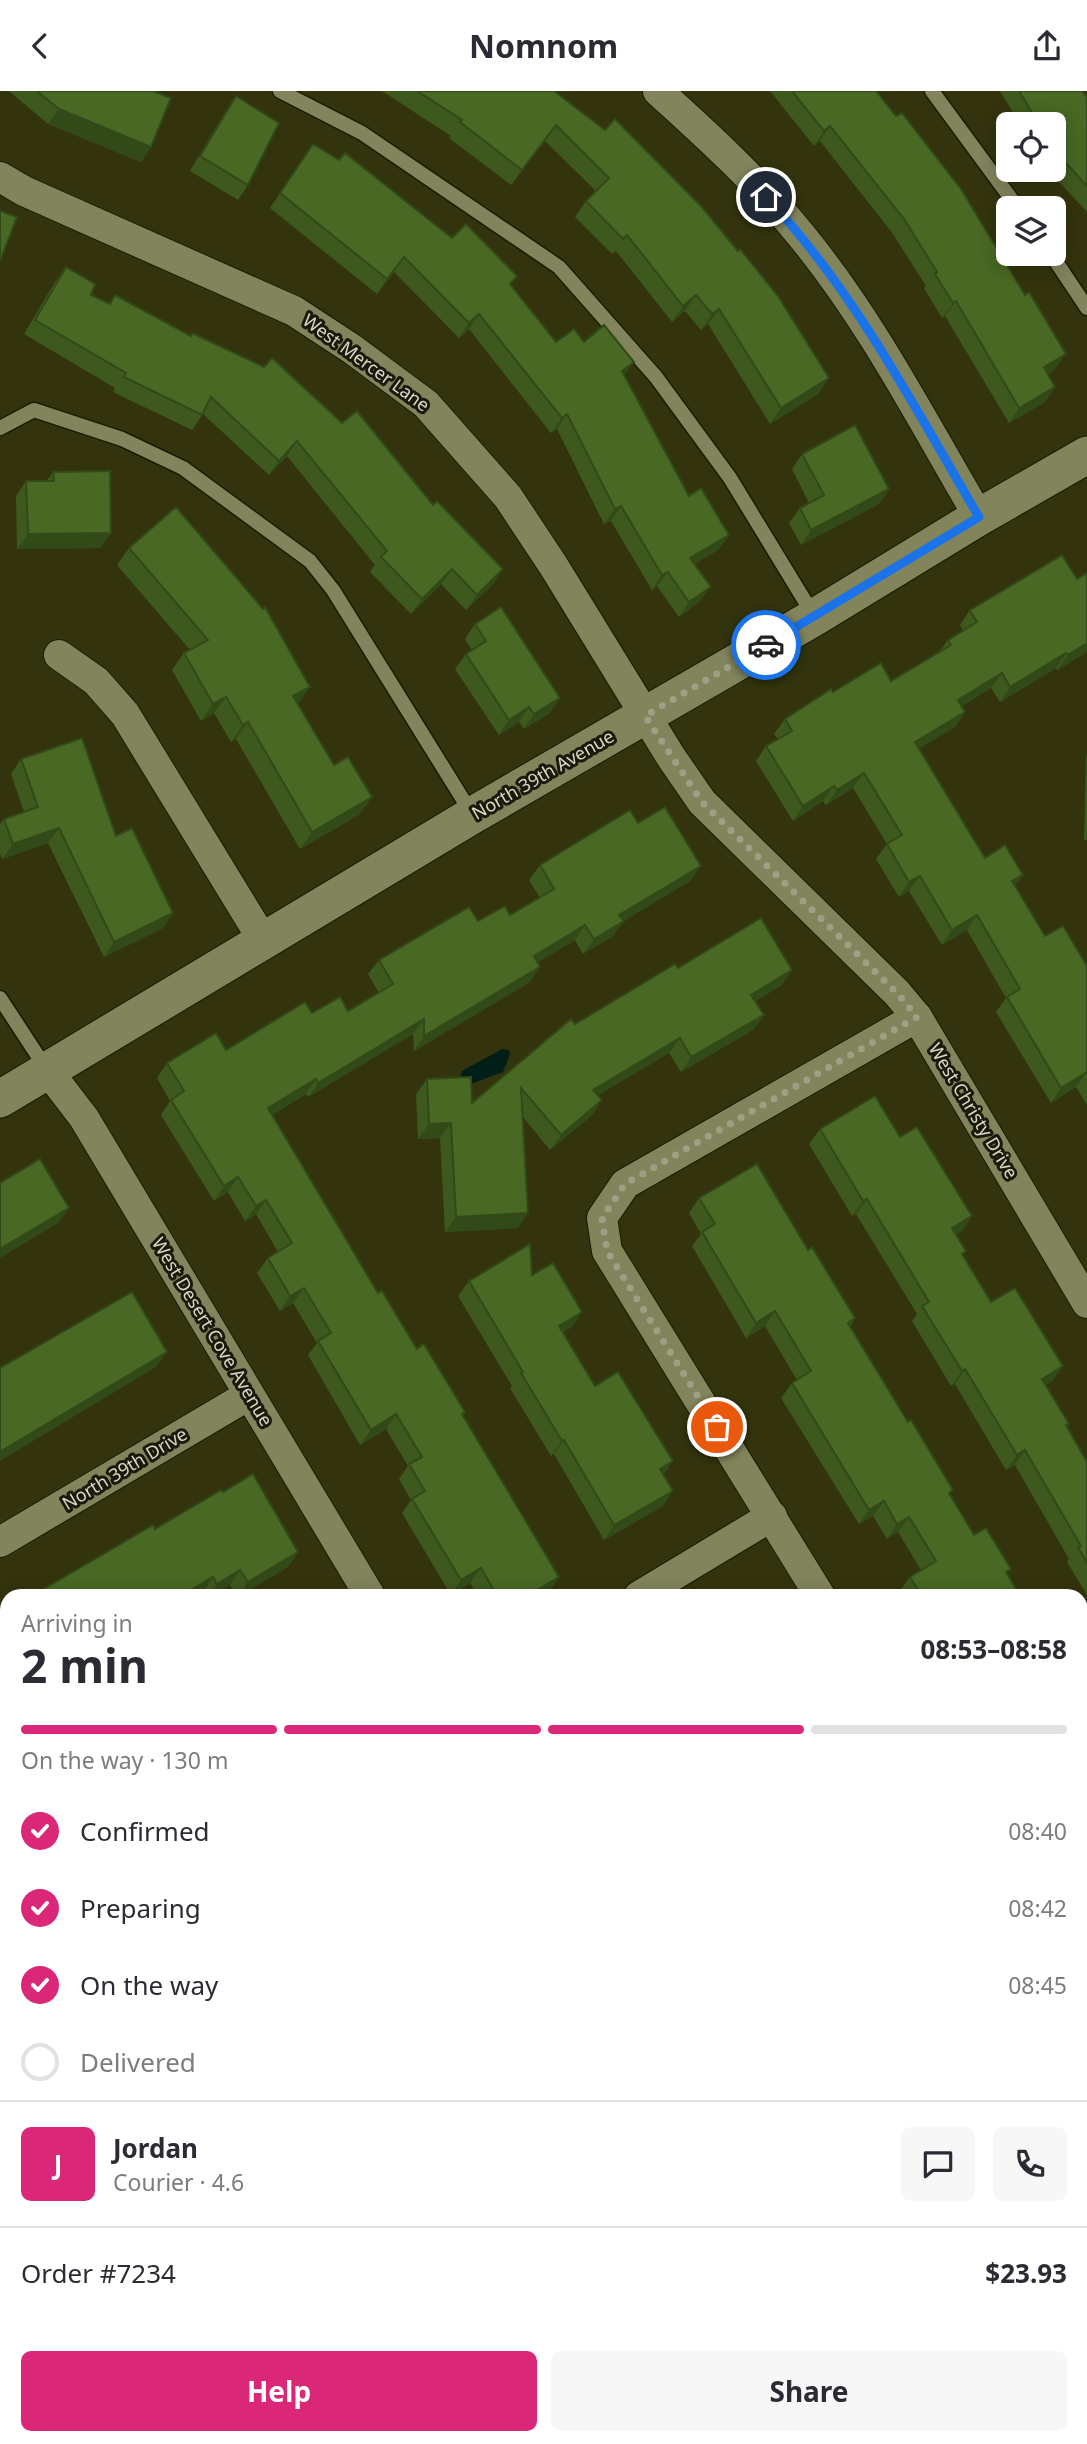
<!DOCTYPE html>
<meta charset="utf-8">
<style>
body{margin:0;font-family:"Noto Sans",sans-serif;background:#f7f7f7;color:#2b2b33;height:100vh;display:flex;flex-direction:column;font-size:26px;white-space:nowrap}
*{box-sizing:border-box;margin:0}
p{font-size:23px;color:#7c7c81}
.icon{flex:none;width:38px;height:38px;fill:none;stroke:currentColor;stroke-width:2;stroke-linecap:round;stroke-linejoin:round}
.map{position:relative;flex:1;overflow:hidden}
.sheet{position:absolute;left:0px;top:1498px;width:1088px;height:856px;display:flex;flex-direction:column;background:#fff;border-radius:21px 21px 0 0;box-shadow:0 4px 18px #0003}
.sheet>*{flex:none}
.controls{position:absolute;left:996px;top:21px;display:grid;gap:14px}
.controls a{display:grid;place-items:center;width:70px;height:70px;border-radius:10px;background:#fff;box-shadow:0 4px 18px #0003;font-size:35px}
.pin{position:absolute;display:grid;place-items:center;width:60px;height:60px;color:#fff;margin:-30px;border:4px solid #fff;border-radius:50%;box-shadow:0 2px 7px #0007}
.courier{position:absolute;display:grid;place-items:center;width:70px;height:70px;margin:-35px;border:5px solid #1a73e8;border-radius:50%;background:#fff;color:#222;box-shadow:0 2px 9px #0007}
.headline em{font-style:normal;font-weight:700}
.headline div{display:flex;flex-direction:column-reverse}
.headline{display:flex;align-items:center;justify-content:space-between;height:119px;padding:0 21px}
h1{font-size:46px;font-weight:700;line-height:52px}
.bar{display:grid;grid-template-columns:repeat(4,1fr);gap:10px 7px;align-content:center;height:84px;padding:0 21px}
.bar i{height:9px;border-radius:5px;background:#e1e1e2}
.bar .selected{background:#db2777}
.bar p{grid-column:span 4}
.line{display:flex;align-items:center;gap:18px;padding:0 21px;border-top:2px solid #e1e1e2}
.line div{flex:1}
.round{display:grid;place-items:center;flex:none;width:74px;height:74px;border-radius:10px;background:#f7f7f7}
ol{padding:0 21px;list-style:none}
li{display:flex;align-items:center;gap:21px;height:77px}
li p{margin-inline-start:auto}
li .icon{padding:7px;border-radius:50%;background:#db2777;color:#fff;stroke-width:4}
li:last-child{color:#7c7c81}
li i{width:38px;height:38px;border:4px solid #e1e1e2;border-radius:50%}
.cta{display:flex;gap:14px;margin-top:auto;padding:14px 21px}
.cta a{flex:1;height:80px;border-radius:10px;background:#db2777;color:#fff;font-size:28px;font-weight:700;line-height:80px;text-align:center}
.cta a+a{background:#f7f7f7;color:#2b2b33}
header{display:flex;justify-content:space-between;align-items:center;height:91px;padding:0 21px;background:#fff;font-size:32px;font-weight:700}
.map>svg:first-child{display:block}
.water{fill:#011f17}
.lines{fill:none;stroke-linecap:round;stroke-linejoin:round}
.service-casing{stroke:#1a1b01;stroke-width:17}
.minor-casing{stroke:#1a1b01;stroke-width:32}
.tertiary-casing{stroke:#1a1b01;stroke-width:39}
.service{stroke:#82845c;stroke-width:14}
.minor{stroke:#82845c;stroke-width:30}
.tertiary{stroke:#82845c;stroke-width:37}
.wall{fill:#3e591e}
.shaded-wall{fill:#324918}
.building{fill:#486823;stroke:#324918;stroke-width:2}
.done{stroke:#9e9f84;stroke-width:7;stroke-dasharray:0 12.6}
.route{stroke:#1a73e8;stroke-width:9}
.labels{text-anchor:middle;stroke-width:6;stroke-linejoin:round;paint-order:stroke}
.street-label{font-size:18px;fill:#d7d9c4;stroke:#1a1a0b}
</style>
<header><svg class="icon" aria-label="back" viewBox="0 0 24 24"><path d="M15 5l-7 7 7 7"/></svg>Nomnom<svg class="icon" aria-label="share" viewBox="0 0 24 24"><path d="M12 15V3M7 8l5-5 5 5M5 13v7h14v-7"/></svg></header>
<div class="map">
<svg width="1087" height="2353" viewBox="0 0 1087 2353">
<rect width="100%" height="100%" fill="#33340d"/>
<path class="water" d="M502 958 509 959 510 963 503 981 471 993 460 988 462 980Z"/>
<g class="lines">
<defs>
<g id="service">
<path d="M280 0 362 42 559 176 656 286 730 387 814 525"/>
<path d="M932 0 1018 117"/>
<path d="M1051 163 1087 217"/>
<path d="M0 337 34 319 122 348 183 377 310 470 333 499 472 723"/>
<path d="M0 907 47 979"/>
</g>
<g id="minor">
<path d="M658 0C708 45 758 91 800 143 871 229 923 331 979 426"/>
<path d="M0 86 24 100 294 220 352 258 426 313 508 406 553 474 671 666 702 711 897 902 917 926 1087 1212"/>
<path d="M59 564 96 590 125 623 263 849"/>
<path d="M48 980 84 1027 370 1505"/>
<path d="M0 1451 249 1304"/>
<path d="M639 1505 772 1425"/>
<path d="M820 1505 607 1160 602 1127 625 1093 917 926"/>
<path d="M0 1883 7 1879"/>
<path d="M1082 1941 1087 1950"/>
<path d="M880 2347 884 2353"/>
<path d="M1069 2353 1079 2347"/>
</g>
<path id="tertiary" d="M0 1008 473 724 815 526 979 426 1087 364"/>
</defs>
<use href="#service" class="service-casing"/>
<use href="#minor" class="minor-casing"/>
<use href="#tertiary" class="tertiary-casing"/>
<use href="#service" class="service"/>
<use href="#minor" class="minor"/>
<use href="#tertiary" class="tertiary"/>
</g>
<g class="wall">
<path d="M9 0H153L151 56 141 71 48 33Z"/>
<path d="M382 0H554L829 287 818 303 770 333 708 233 701 239 685 220 672 231 616 160 612 163 575 126 586 110 596 100 545 50 511 94 449 47 451 45Z"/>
<path d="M770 0H876L1055 278 1048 283 1055 296 1045 311 1009 332 945 225 942 227 924 197 926 195 893 143 820 50 814 55Z"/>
<path d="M1000 0H1082L1087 6V121L1048 79H1054V33H1020Z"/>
<path d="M236 5 248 94 238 109 190 80 226 20Z"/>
<path d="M313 53 511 194 556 251H584L624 284 689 405 729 444 718 459 695 473 700 510 679 526 657 495 652 499 611 430 604 433 557 338 551 342 469 238 459 247 394 181 377 203 270 117Z"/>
<path d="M66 176 91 204 109 213 115 204 342 332 503 478 493 493 466 519 441 493 411 523 370 481 375 474 287 365 269 384 203 323 192 339 113 301 115 297 24 243 55 191Z"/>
<path d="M802 363 889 398 879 413 801 454 789 432 800 417 809 412 792 378Z"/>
<path d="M53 381 111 442 100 457 17 458 16 405 26 390H47Z"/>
<path d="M129 457 298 613 360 723 300 758 236 648 231 651 214 622 201 630 172 579 184 562 190 559 117 474Z"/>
<path d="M970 519 1087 561 1057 579 1056 577 1000 611 991 597 962 615 965 621 955 636 919 657 985 767 1015 795 1045 845 1087 875V1014L1076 996 1051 1012 996 921 1006 907 967 839 942 854 909 800 899 806 876 768 887 753 853 697 826 714 823 710 793 730 756 670 766 655 778 648 774 643 785 628 833 601 891 590 940 560 948 549 963 540 960 534Z"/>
<path d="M475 533 550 622 524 638 519 631 499 644 455 578 466 563 472 559 465 548Z"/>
<path d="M1087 664V749H1084L1086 665Z"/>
<path d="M21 668 116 745 163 837 104 866 48 752 2 768 0 762V733L4 728 24 721 11 683Z"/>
<path d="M638 732 690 790 623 830 613 845 583 863 575 849 538 871 530 891 414 960 413 943 308 1006 306 1003 272 1024 378 1202 417 1258 465 1321 463 1325 559 1486 548 1501 542 1505H478L470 1492 451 1504 402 1422 411 1409 399 1388 408 1375 386 1338 360 1354 308 1264 317 1252 293 1212 280 1220 257 1182 268 1167 278 1161 256 1123 245 1130 228 1101 214 1110 161 1024 170 1010 157 987 167 972 226 959 312 922 348 920 379 902 368 883 379 869 478 830 510 824 540 807 529 789 540 774Z"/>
<path d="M678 877 782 894 755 910 764 924 753 939 681 981 669 962 598 1004 602 1009 592 1024 550 1059 523 1026 518 1137 445 1141 440 1047 418 1048 416 1003 427 988 472 1012 575 933Z"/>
<path d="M820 1038 900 1046 972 1125 962 1140 956 1143 963 1164 991 1211 1063 1275 1052 1290 1046 1294 1069 1333 1067 1336 1087 1371V1504L1067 1471 1069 1468 1015 1374 1006 1379 955 1293 951 1295 912 1230 917 1223 856 1123 852 1125 809 1053Z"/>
<path d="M699 1107 808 1159 855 1227 850 1235 974 1444 1008 1483 1020 1505H902L899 1501 910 1486 921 1479 898 1441 887 1448 873 1425 859 1433 781 1307 792 1292 797 1289 765 1235 746 1247 692 1155 701 1143 689 1122Z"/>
<path d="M532 1184 572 1236 563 1241 595 1295 663 1384V1415L604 1449 554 1363 551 1365 510 1297 512 1295 458 1205 469 1190Z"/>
<path d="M223 1401 298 1461 288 1476 239 1505H236L230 1494 211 1505H205L155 1438Z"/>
<path d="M1082 1610 1087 1620V1777L1082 1767Z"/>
<path d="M7 1706V1799L0 1803V1711Z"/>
<path d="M7 1958V2055L0 2043V1963Z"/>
<path d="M1082 2099 1087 2108V2242L1082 2233Z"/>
<path d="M7 2178V2320L0 2309V2182Z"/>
<path d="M23 2347H128L125 2348 128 2353H27Z"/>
<path d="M321 2347H364L353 2353H324Z"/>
<path d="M717 2347H810L814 2353H721Z"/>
</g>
<g class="shaded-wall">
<path d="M59 18 151 56 141 71 48 33Z"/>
<path d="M830 35 820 50 814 55 824 40Z"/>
<path d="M404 166 394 181 377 203 387 188Z"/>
<path d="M696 204 685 220 672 231 683 215Z"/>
<path d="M956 210 945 225 942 227 953 212Z"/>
<path d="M719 218 708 233 701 239 712 223Z"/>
<path d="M479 223 469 238 459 247 469 232Z"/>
<path d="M1066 263 1055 278 1033 291 1044 276Z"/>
<path d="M634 271 623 285 622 280Z"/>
<path d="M829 287 818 303 770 333 781 317Z"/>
<path d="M1055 296 1045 311 1009 332 1019 317Z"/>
<path d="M567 323 557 338 551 342 562 327Z"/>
<path d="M297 350 287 365 269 384 279 370Z"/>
<path d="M889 398 879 413 801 454 811 439Z"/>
<path d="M621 415 611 430 604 433 615 418Z"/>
<path d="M111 442 100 457 17 458 28 443Z"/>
<path d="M729 444 718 459 680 482 690 467Z"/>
<path d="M452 478 441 493 411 523 422 508Z"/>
<path d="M503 478 493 493 466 519 477 504Z"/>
<path d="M668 481 657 495 652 499 662 484Z"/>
<path d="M711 496 700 510 679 526 689 511Z"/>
<path d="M1087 552V561L1057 579 1068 564Z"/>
<path d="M1066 562 1056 577 1000 611 1010 596Z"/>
<path d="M1002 582 991 597 947 624 958 609Z"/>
<path d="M310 596 298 613 281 622 293 605Z"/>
<path d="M226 606 214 622 201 630 213 613Z"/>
<path d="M560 607 550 622 524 638 534 623Z"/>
<path d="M529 616 519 631 499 644 509 629Z"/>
<path d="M965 621 955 636 905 666 915 651Z"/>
<path d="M248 631 236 648 231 651 243 634Z"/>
<path d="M864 682 853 697 826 714 837 699Z"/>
<path d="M834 695 823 710 793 730 803 715Z"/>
<path d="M372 706 360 723 300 758 312 741Z"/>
<path d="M59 737 48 752 2 768 13 753Z"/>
<path d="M701 775 690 790 609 839 619 824Z"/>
<path d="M1023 784 1012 799V790Z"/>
<path d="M920 785 909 800 899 806 909 791Z"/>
<path d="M173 822 163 837 104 866 114 851Z"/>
<path d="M977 824 967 839 942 854 952 839Z"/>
<path d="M624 830 613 845 583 863 594 848Z"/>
<path d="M585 834 575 849 524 880 534 865Z"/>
<path d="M540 876 530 891 414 960 424 945Z"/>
<path d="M792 879 782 894 741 919 751 904Z"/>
<path d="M764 924 753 939 681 981 691 966Z"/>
<path d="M424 928 413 943 308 1006 318 992Z"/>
<path d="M680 947 669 962 582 1014 593 999Z"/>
<path d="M1087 981 1076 996 1051 1012 1061 997Z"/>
<path d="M316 988 306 1003 258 1032 268 1017Z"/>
<path d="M602 1009 592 1024 550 1059 561 1044Z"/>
<path d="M451 1032 440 1047 418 1048 429 1033Z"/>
<path d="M238 1086 228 1101 214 1110 224 1095Z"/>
<path d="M867 1108 856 1123 852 1125 863 1110Z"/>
<path d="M266 1109 256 1123 245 1130 256 1115Z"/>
<path d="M69 1117 58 1132 0 1167V1158Z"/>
<path d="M528 1122 518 1137 445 1141 456 1126Z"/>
<path d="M972 1125 962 1140 942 1152 952 1137Z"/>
<path d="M304 1197 293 1212 280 1220 290 1205Z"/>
<path d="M775 1220 765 1235 746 1247 756 1232Z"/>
<path d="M582 1221 572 1236 549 1250 559 1235Z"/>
<path d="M167 1261 156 1276 0 1370V1361Z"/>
<path d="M1063 1275 1052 1290 1031 1303 1042 1288Z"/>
<path d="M965 1278 955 1293 951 1295 962 1280Z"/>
<path d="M396 1323 386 1338 360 1354 371 1339Z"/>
<path d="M564 1349 554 1363 551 1365 562 1350Z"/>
<path d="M1025 1359 1015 1374 1006 1379 1017 1364Z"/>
<path d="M673 1370 663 1385 660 1378Z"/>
<path d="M673 1400 663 1415 604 1449 614 1434Z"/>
<path d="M884 1410 873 1425 859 1433 869 1419Z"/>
<path d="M909 1426 898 1441 887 1448 897 1433Z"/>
<path d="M298 1461 288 1476 238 1505 248 1491Z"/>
<path d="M481 1477 470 1492 451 1504 461 1489Z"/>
<path d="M240 1479 230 1494 211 1505H209L217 1493Z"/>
<path d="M213 1486 203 1501 196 1505H181Z"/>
<path d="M559 1486 548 1501 542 1505H527Z"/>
<path d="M7 1593V1602L0 1612V1600L3 1596Z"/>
<path d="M7 1792V1799L0 1803V1802Z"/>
<path d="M349 2347H364L353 2353H341Z"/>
</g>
<g class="building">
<path d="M37 0H153L171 7 151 56 59 18Z"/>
<path d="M417 0H554L605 39 615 28 701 115 738 160 740 158 778 205 829 287 781 317 719 218 712 223 696 204 683 215 627 144 623 148 586 110 609 87 556 34 522 79 460 31 462 29Z"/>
<path d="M792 0H876L896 25 902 22 961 98 1025 204 1029 201 1066 263 1044 276 1055 296 1019 317 956 210 953 212 935 183 937 181 904 128 830 35 824 40Z"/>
<path d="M1019 0H1082L1087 6V95L1054 59V33H1039Z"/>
<path d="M236 5 279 32 248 94 200 65Z"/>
<path d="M313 53 339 69 345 62 452 147 466 133 517 185 510 193 556 251 574 238 584 251 604 234 634 271 622 280 689 405 701 397 729 444 690 467 711 496 689 511 668 481 662 484 621 415 615 418 567 323 562 327 479 223 469 232 404 166 387 188 280 102Z"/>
<path d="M0 120 17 126 0 170Z"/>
<path d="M66 176 95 193 91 204 110 213 115 204 191 245 192 242 264 276 272 267 342 332 357 320 433 414 437 410 503 478 477 504 452 478 422 508 381 466 387 460 297 350 279 370 211 306 202 324 124 286 126 282 35 229Z"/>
<path d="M855 334 889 398 811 439 800 417 824 404 802 363Z"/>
<path d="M110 380 111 442 28 443 26 390H54L53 381Z"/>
<path d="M176 416 263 518 265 516 310 596 293 605 334 674 348 666 372 706 312 741 248 631 243 634 226 606 213 613 184 562 208 549 129 457Z"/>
<path d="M1062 464 1077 488 1087 482V552L1068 564 1066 562 1010 596 1002 582 958 609 965 621 915 651 985 767 1005 754 1023 784 1012 790 1045 845 1063 835 1087 875V981L1061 997 1007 906 1020 898 977 824 952 839 920 785 909 791 887 753 902 744 864 682 837 699 834 695 803 715 766 655 792 640 785 628 831 598 833 601 881 572 891 590 951 554 948 549 977 531 970 519Z"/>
<path d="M501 516 560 607 534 623 529 616 509 629 466 563 486 550 475 533Z"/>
<path d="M82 647 116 745 132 737 173 822 114 851 59 737 13 753 4 728 38 716 21 668Z"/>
<path d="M665 716 701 775 619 824 624 830 594 848 585 834 534 865 540 876 424 945V928L318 992 316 988 268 1017 378 1202 382 1200 417 1258 424 1253 465 1321 462 1323 559 1486 527 1505H497L481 1477 461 1489 412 1408 425 1400 409 1373 422 1366 396 1323 371 1339 318 1250 331 1242 304 1197 290 1205 268 1167 292 1152 266 1109 256 1115 238 1086 224 1095 171 1009 184 1000 167 972 216 942 226 959 305 911 312 922 340 906 348 920 393 893 379 869 469 816 478 830 505 815 510 824 554 798 540 774 630 719 638 732Z"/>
<path d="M761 827 792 879 751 904 764 924 691 966 680 947 593 999 602 1009 561 1044 521 997 528 1122 456 1126 451 1032 429 1033 427 988 471 986 472 1012 571 928 575 933 675 873 678 877Z"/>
<path d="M875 1005 900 1046 917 1036 972 1125 952 1137 966 1160 962 1163 991 1211 1015 1197 1063 1275 1042 1288 1069 1333 1066 1334 1087 1371V1472L1078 1456 1081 1455 1025 1359 1017 1364 965 1278 962 1280 922 1215 929 1211 867 1108 863 1110 820 1038Z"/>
<path d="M40 1068 69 1117 0 1158V1092Z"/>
<path d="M757 1073 808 1159 812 1156 855 1227 848 1232 908 1331 911 1329 953 1399 949 1402 974 1444 986 1437 1011 1478 1006 1481 1020 1505H922L910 1486 936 1470 909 1426 897 1433 884 1410 869 1419 792 1292 811 1280 775 1220 756 1232 702 1141 715 1133 699 1107Z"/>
<path d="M530 1153 532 1184 553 1172 582 1221 559 1235 595 1295 618 1281 673 1370 660 1378 673 1400 614 1434 564 1349 562 1350 521 1282 523 1281 469 1190Z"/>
<path d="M132 1201 167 1261 0 1361V1277Z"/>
<path d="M253 1383 298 1461 248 1491 240 1479 217 1493 213 1486 181 1505H32L153 1434 155 1438 221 1399 223 1401Z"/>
<path d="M726 1500 729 1505H717Z"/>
<path d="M7 1519V1593L3 1596 7 1602 0 1606V1524Z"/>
<path d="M1082 1610 1087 1620V1743L1084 1738 1082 1740Z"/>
<path d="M7 1706V1786L6 1785 0 1789V1711Z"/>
<path d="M7 1958V2023L0 2011V1963Z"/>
<path d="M1082 2099 1087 2108V2210L1082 2201Z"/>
<path d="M7 2178V2288L0 2277V2182Z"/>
<path d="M43 2347H124L128 2353H46Z"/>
<path d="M340 2347H349L343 2351Z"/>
<path d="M581 2347 582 2353H540L539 2350Z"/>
<path d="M737 2347H810L814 2353H740Z"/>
</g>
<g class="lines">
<path class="done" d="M717 1336 607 1160 602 1127 625 1093 917 926 897 902 702 711 645 625 766 554"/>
<path class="route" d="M766 554 979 426C914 316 855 200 766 106"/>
</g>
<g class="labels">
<g class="street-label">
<text transform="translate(366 272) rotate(36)" y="6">West Mercer Lane</text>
<text transform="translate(543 684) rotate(-30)" y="6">North 39th Avenue</text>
<text transform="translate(973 1020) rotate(59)" y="6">West Christy Drive</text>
<text transform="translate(212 1241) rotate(59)" y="6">West Desert Cove Avenue</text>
<text transform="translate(125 1378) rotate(-31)" y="6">North 39th Drive</text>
</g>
</g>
</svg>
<div class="controls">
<a><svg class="icon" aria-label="locate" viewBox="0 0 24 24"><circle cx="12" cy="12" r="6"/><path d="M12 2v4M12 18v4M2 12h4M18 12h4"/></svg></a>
<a><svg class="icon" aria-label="layers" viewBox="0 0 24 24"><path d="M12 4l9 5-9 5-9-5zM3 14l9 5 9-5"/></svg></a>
</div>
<div class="pin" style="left:717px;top:1336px;background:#ea580c"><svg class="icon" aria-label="bag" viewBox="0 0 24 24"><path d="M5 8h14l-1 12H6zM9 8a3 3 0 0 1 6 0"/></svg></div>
<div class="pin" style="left:766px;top:106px;background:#1f2937"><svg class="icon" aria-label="home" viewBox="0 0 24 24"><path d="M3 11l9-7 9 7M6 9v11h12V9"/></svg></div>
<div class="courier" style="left:766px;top:554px"><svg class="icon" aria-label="car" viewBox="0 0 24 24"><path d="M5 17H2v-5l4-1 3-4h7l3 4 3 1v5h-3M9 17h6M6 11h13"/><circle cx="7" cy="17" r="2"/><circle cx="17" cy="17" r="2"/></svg></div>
<section class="sheet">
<div class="headline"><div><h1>2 min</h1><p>Arriving in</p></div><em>08:53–08:58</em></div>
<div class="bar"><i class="selected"></i><i class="selected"></i><i class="selected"></i><i></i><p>On the way · 130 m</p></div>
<ol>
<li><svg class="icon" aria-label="check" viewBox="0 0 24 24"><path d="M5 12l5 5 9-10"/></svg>Confirmed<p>08:40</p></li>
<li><svg class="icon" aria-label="check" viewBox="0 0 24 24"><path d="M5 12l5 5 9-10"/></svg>Preparing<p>08:42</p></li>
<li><svg class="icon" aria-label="check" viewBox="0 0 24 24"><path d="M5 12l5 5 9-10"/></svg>On the way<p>08:45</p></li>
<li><i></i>Delivered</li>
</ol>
<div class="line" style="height:126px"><b class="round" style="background:#db2777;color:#fff">J</b><div><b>Jordan</b><p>Courier · 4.6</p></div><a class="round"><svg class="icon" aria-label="chat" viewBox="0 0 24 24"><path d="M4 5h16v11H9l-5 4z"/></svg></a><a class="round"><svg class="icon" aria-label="phone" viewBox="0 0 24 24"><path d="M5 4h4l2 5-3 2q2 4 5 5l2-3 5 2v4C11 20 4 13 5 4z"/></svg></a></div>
<div class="line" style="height:91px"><div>Order #7234</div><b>$23.93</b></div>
<div class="cta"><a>Help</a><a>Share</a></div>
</section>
</div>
